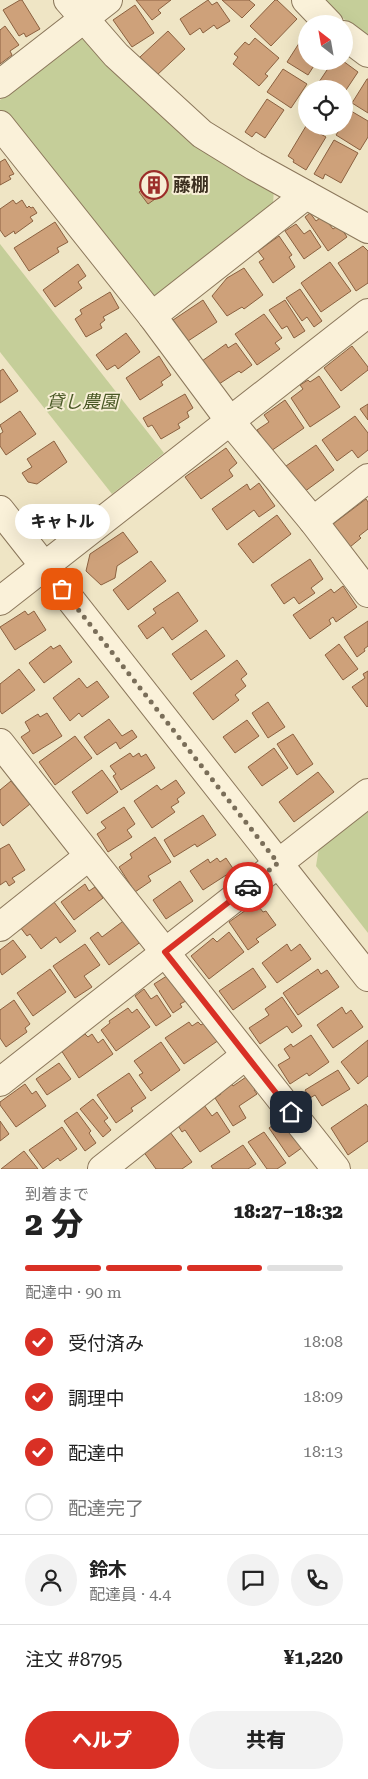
<!DOCTYPE html>
<html lang="ja">
<meta charset="utf-8">
<style>
body{margin:0;font-family:"Roboto Serif","Noto Sans JP",serif;background:#f2f2f2;color:#222;height:100vh;display:flex;flex-direction:column;font-size:19px;white-space:nowrap}
*{box-sizing:border-box;margin:0}
p{font-size:16px;color:#767676}
.icon{flex:none;width:28px;height:28px;fill:none;stroke:currentColor;stroke-width:2;stroke-linecap:round;stroke-linejoin:round}
.map{position:relative;height:1169px;overflow:hidden}
.details{display:flex;flex-direction:column;background:#fff;flex:1}
.details>*{flex:none}
.needle{width:32px;rotate:329deg}
.controls{position:absolute;left:298px;top:15px;display:grid;gap:10px}
.controls a{display:grid;place-items:center;width:55px;height:55px;border-radius:50%;background:#fff;box-shadow:0 5px 20px #0002;font-size:25px}
.pin{position:absolute;display:grid;place-items:center;width:42px;height:42px;color:#fff;margin:-21px;border-radius:10px;box-shadow:0 2px 8px #0006}
.courier{position:absolute;display:grid;place-items:center;width:50px;height:50px;margin:-25px;border:4px solid #d93025;border-radius:50%;background:#fff;color:#222;box-shadow:0 1px 6px #0007}
.bubble{position:absolute;height:35px;border-radius:18px;background:#fff;box-shadow:0 5px 20px #0002;font-size:16px;font-weight:800;line-height:35px;text-align:center}
.head em{font-style:normal;font-weight:800}
.head div{display:flex;flex-direction:column-reverse}
.head{display:flex;align-items:center;justify-content:space-between;height:85px;padding:0 25px}
h1{font-size:32px;font-weight:800;line-height:38px}
.bar{display:grid;grid-template-columns:repeat(4,1fr);gap:8px 5px;align-content:center;height:60px;padding:0 25px}
.bar i{height:6px;border-radius:4px;background:#e0e0e0}
.bar .current{background:#d93025}
.bar p{grid-column:span 4}
.line{display:flex;align-items:center;gap:12px;padding:0 25px;border-top:1px solid #e0e0e0}
.line div{flex:1}
.round{display:grid;place-items:center;flex:none;width:52px;height:52px;border-radius:26px;background:#f2f2f2}
ol{padding:0 25px;list-style:none}
li{display:flex;align-items:center;gap:15px;height:55px}
li p{margin-inline-start:auto}
li .icon{padding:5px;border-radius:50%;background:#d93025;color:#fff;stroke-width:4}
li:last-child{color:#767676}
li i{width:28px;height:28px;border:2px solid #e0e0e0;border-radius:50%}
.primary-button{display:flex;gap:10px;margin-top:auto;padding:10px 25px}
.primary-button a{flex:1;height:58px;border-radius:30px;background:#d93025;color:#fff;font-size:20px;font-weight:800;line-height:58px;text-align:center}
.primary-button a+a{background:#f2f2f2;color:#222}
.map>svg:first-child{display:block}
.green{fill:#c5ce99}
.building{fill:#cea17a;stroke:#8b6140}
.lines{fill:none;stroke-linecap:round;stroke-linejoin:round}
.minor-casing{stroke:#8b775b;stroke-width:30}
.minor{stroke:#faf1d9;stroke-width:28}
.done{stroke:#7a6e59;stroke-width:5;stroke-dasharray:0 9}
.route{stroke:#d93025;stroke-width:6}
.labels{text-anchor:middle;stroke-width:4;stroke-linejoin:round;paint-order:stroke}
.poi-label{font-size:18px;font-weight:bold;fill:#3b2e1f;stroke:#f7eed5;text-anchor:start}
.park-label{font-size:18px;font-style:italic;fill:#495825;stroke:#f7eed5}
</style>
<div class="map">
<svg width="368" height="1169" viewBox="0 0 368 1169">
<rect width="100%" height="100%" fill="#efe5c5"/>
<g class="green">
<path d="M324 0H368V42Z"/>
<path d="M83 39 107 60 145 101 168 118 274 186 273 206 158 297 146 293 0 110V100L76 40Z"/>
<path d="M0 244 164 453 112 494 0 352Z"/>
<path d="M368 808V933L316 866 319 847Z"/>
</g>
<g class="building">
<path d="M20 0H22L40 29 26 37 24 33 19 36 3 10Z"/>
<path d="M136 0H171L158 10 161 13 152 20Z"/>
<path d="M208 0 212 5 217 2 230 21 217 29 214 25 203 33 200 28 190 35 180 19Z"/>
<path d="M222 0H249L255 5 242 18Z"/>
<path d="M275 0H277L297 19 271 46 250 26Z"/>
<path d="M135 5 154 33 132 47 113 20Z"/>
<path d="M5 26 19 45 10 51 12 55 0 64V30Z"/>
<path d="M168 31 185 49 157 75 140 57Z"/>
<path d="M305 34 306 35V61H317L308 75 287 62Z"/>
<path d="M255 38 279 58 265 74 268 76 259 86 233 64 238 57 234 54 245 42 249 45Z"/>
<path d="M333 61H343L358 72 344 93V89H328L319 82Z"/>
<path d="M283 69 307 84 291 108 267 92Z"/>
<path d="M367 79H368V113L352 103Z"/>
<path d="M267 99 284 110 265 138 256 132 252 137 245 132Z"/>
<path d="M351 111 368 121V137L360 150 336 135 342 126H344V123Z"/>
<path d="M306 126 326 137 306 170 293 162 294 160 288 156Z"/>
<path d="M334 140 358 153 341 183 325 174 323 179 314 174Z"/>
<path d="M5 159 14 174 9 176 11 179 0 185V162Z"/>
<path d="M156 179 165 192 148 204 139 192Z"/>
<path d="M13 200 16 204 22 200 27 208 29 206 31 208 33 207 37 213 30 217 33 221 15 234 14 231 5 237 0 230V209Z"/>
<path d="M310 213 316 221 323 216 333 229 339 225 347 237 328 251 305 217Z"/>
<path d="M55 222 68 242 57 248 59 252 29 271 14 248Z"/>
<path d="M296 224 304 234 310 230 321 247 304 259 285 231Z"/>
<path d="M279 236 292 255 289 257 295 267 273 283 259 262 264 259 258 251Z"/>
<path d="M363 246 368 251V283L356 291 338 263Z"/>
<path d="M330 262 351 291 321 312 301 283Z"/>
<path d="M78 264 86 276 78 282 82 288 55 307 43 290Z"/>
<path d="M244 268 263 295 244 309 242 307 227 316 212 296 227 278Z"/>
<path d="M300 289 322 321 314 327 307 317 302 321 286 298Z"/>
<path d="M110 292 119 308 103 317 105 320 100 324 102 328 86 337 75 319 82 314 80 310Z"/>
<path d="M203 300 217 322 188 341 173 320Z"/>
<path d="M285 300 305 331 294 338 287 326 282 329 269 310Z"/>
<path d="M264 314 282 338 275 343 280 349 257 365 235 334Z"/>
<path d="M126 333 140 352 118 369 115 365 107 370 96 355Z"/>
<path d="M236 343 252 365 241 373 239 371 219 384 202 361 226 344 228 348Z"/>
<path d="M352 346 368 367V370L341 391 324 368Z"/>
<path d="M159 356 171 375 161 382 163 385 140 400 126 378Z"/>
<path d="M3 369 18 391 0 403V371Z"/>
<path d="M319 376 340 407 310 427 291 398 303 389 300 385 308 380 310 382Z"/>
<path d="M185 394 193 408 187 412 189 417 178 424 180 428 161 439 152 425 148 427 143 418Z"/>
<path d="M285 400 304 428 271 451 257 430 269 422 264 415Z"/>
<path d="M368 404V420L360 409Z"/>
<path d="M20 411 36 434 6 455 0 446V434L3 432 0 425Z"/>
<path d="M355 416 368 433V450L358 458 352 450 337 461 322 440Z"/>
<path d="M54 441 67 462 37 484 28 482 22 473 32 467 27 459Z"/>
<path d="M316 445 334 470 304 492 286 466Z"/>
<path d="M226 448 237 463 229 470 233 476 201 499 185 477Z"/>
<path d="M259 483 275 506 259 517 254 510 227 530 212 509 247 484 250 490Z"/>
<path d="M366 499 368 502V529L359 536 361 538 350 547 333 524Z"/>
<path d="M277 515 291 534 253 563 238 544Z"/>
<path d="M123 532 138 552 117 566 115 578 101 585 86 571 90 554Z"/>
<path d="M310 559 323 579 311 588 315 593 299 604 294 597 284 604 271 585Z"/>
<path d="M151 561 166 581 128 610 113 590Z"/>
<path d="M343 586 357 607 336 622 333 617 329 620 331 624 310 639 293 615 331 589 334 593Z"/>
<path d="M178 592 198 621 172 640 163 627 147 639 138 626 156 613 153 609Z"/>
<path d="M25 611 28 615 34 611 46 630 15 650 0 627Z"/>
<path d="M368 621V646L364 649 365 651 357 657 344 637Z"/>
<path d="M206 630 225 656 191 680 172 654Z"/>
<path d="M339 644 358 669 343 680 325 655Z"/>
<path d="M60 645 72 662 44 683 29 663 51 646 53 649Z"/>
<path d="M237 660 247 674 241 679 246 686 235 695 239 700 213 720 193 693Z"/>
<path d="M19 669 35 690 2 714 0 711V684Z"/>
<path d="M368 671V706L367 707 352 687 365 678 363 674Z"/>
<path d="M79 678 87 688 97 681 109 697 82 717 79 713 70 721 53 698Z"/>
<path d="M268 702 285 727 268 738 252 713Z"/>
<path d="M47 713 62 736 33 754 21 737 30 731 25 722 38 714 40 717Z"/>
<path d="M109 719 122 736 132 730 137 737 120 749 116 742 97 755 84 737Z"/>
<path d="M247 720 259 736 235 753 223 737Z"/>
<path d="M293 734 313 764 297 775 277 744Z"/>
<path d="M75 736 92 758 55 785 39 762Z"/>
<path d="M274 748 288 768 262 786 248 767Z"/>
<path d="M130 753 133 757 139 753 141 757 146 754 155 768 121 790 113 776 116 774 110 766Z"/>
<path d="M102 770 118 792 87 814 72 792Z"/>
<path d="M318 772 334 792 294 822 279 802Z"/>
<path d="M176 780 185 793 177 799 179 802 171 807 175 812 152 828 134 801 157 785 161 790Z"/>
<path d="M11 781 30 804 3 826 0 822V790Z"/>
<path d="M124 807 135 824 127 830 132 837 108 852 97 834 106 828 101 822Z"/>
<path d="M203 815 216 835 197 847 195 844 174 857 164 840Z"/>
<path d="M155 837 171 862 148 876 151 881 135 892 119 867 132 858 130 854Z"/>
<path d="M9 844 25 870 12 878 15 882 9 886 6 881 0 885V849Z"/>
<path d="M217 858 220 862 226 858 234 870 203 890 190 871 208 859 210 863Z"/>
<path d="M180 881 193 901 166 919 153 900Z"/>
<path d="M85 884 89 891 95 887 103 898 74 920 61 902Z"/>
<path d="M54 902 76 931 60 943 56 937 41 949 30 934 27 936 20 927Z"/>
<path d="M256 903 263 912 266 911 276 925 256 939 259 942 248 950 229 922Z"/>
<path d="M126 919 142 941 109 965 90 938 98 932 102 937Z"/>
<path d="M229 932 244 952 209 979 191 956 213 938 217 942Z"/>
<path d="M13 940 26 957 2 975 0 971V950Z"/>
<path d="M85 944 100 965 84 976 92 987 75 998 53 966Z"/>
<path d="M287 944 291 951 300 944 311 959 277 983 262 963Z"/>
<path d="M253 968 266 987 233 1010 219 991Z"/>
<path d="M50 969 66 992 33 1016 17 993Z"/>
<path d="M318 969 321 974 327 970 339 987 298 1015 283 993Z"/>
<path d="M170 974 188 1000 180 1004 182 1007 173 1013 154 984Z"/>
<path d="M144 989 151 999 157 995 171 1016 156 1026 135 996Z"/>
<path d="M282 997 302 1026 292 1033 287 1026 260 1044 249 1028 269 1015 265 1009Z"/>
<path d="M14 1000 30 1024 25 1028 27 1032 6 1047 0 1038V1010Z"/>
<path d="M342 1007 346 1014 351 1010 363 1027 333 1048 317 1025Z"/>
<path d="M128 1008 132 1013 137 1009 150 1027 116 1051 101 1030 110 1023 109 1021Z"/>
<path d="M207 1021 219 1040 184 1064 165 1038 189 1022 192 1026 198 1022 201 1025Z"/>
<path d="M85 1034 88 1037 92 1034 98 1043 103 1039 113 1054 79 1078 61 1050Z"/>
<path d="M311 1035 329 1062 309 1076 307 1073 290 1084 278 1065 290 1058 284 1049 291 1044 293 1047Z"/>
<path d="M368 1040V1076L358 1084 341 1062Z"/>
<path d="M161 1042 180 1070 151 1091 139 1075 143 1073 134 1061Z"/>
<path d="M59 1063 71 1079 47 1095 36 1079Z"/>
<path d="M338 1070 350 1089 322 1106 315 1095 310 1098 305 1090Z"/>
<path d="M129 1073 146 1098 131 1108 133 1111 116 1123 97 1095Z"/>
<path d="M249 1075 258 1087 254 1090 257 1094 239 1106 246 1118 233 1126 215 1098 221 1094 218 1090 231 1082 233 1086Z"/>
<path d="M25 1084 32 1094 36 1091 46 1106 16 1127 0 1105V1102Z"/>
<path d="M93 1099 108 1118 104 1121 111 1130 103 1137 80 1109Z"/>
<path d="M366 1104 368 1107V1141L348 1155 331 1128Z"/>
<path d="M204 1105 212 1116 217 1112 230 1132 200 1152 185 1130 182 1132 177 1124Z"/>
<path d="M77 1112 91 1131 89 1133 96 1143 85 1151 64 1121Z"/>
<path d="M0 1121 9 1134 0 1141Z"/>
<path d="M278 1121 283 1128 288 1124 303 1147 289 1157 269 1128Z"/>
<path d="M62 1127 77 1149 60 1161 58 1158 43 1169 29 1150Z"/>
<path d="M170 1132 192 1162 182 1169H156L143 1151Z"/>
<path d="M264 1132 286 1163 277 1169H267L248 1142Z"/>
<path d="M243 1145 256 1164 248 1169H213L211 1166Z"/>
<path d="M24 1151 38 1169H1Z"/>
</g>
<g class="lines">
<defs>
<g id="minor">
<path d="M68 0 116 55 202 134 254 166 368 229"/>
<path d="M306 0 329 24"/>
<path d="M344 35 368 53"/>
<path d="M0 84 108 0"/>
<path d="M0 125 152 316 230 421 313 521 368 593"/>
<path d="M152 316 306 195"/>
<path d="M0 510 368 977"/>
<path d="M313 521 368 478"/>
<path d="M0 601 368 313"/>
<path d="M0 743 336 1169"/>
<path d="M0 927 89 856"/>
<path d="M0 1082 368 793"/>
<path d="M102 1169 246 1055"/>
</g>
</defs>
<use href="#minor" class="minor-casing"/>
<use href="#minor" class="minor"/>
</g>
<g class="lines">
<path class="done" d="M62 589 278 863 248 887"/>
<path class="route" d="M248 887 165 952 291 1112"/>
</g>
<defs>
<symbol id="building-ring" viewBox="-11 -11 22 22"><circle r="9.5" fill="#f7eed5" stroke="#9c2d29" stroke-width="1.5"/><path d="M-4-6H4V6H1V3H-1V6H-4ZM-2.5-4.3h1.7v1.8h-1.7ZM.8-4.3h1.7v1.8H.8ZM-2.5-1h1.7V.8h-1.7ZM.8-1h1.7V.8H.8Z" fill="#9c2d29"/></symbol>
</defs>
<g fill-rule="evenodd">
<use href="#building-ring" x="138" y="169" width="32" height="32"/>
</g>
<g class="labels">
<g class="poi-label">
<text x="173" y="191">藤棚</text>
</g>
<g class="park-label">
<text x="82" y="408">貸し農園</text>
</g>
</g>
</svg>
<div class="controls">
<a><svg class="needle" viewBox="-14 -14 28 28"><path d="M0-13l5 13h-10z" fill="#e53935"/><path d="M0 13l5-13h-10z" fill="#767676"/></svg></a>
<a><svg class="icon" aria-label="locate" viewBox="0 0 24 24"><circle cx="12" cy="12" r="6"/><path d="M12 2v4M12 18v4M2 12h4M18 12h4"/></svg></a>
</div>
<div class="pin" style="left:62px;top:589px;background:#ea580c"><svg class="icon" aria-label="bag" viewBox="0 0 24 24"><path d="M5 8h14l-1 12H6zM9 8a3 3 0 0 1 6 0"/></svg></div>
<div class="pin" style="left:291px;top:1112px;background:#1f2937"><svg class="icon" aria-label="home" viewBox="0 0 24 24"><path d="M3 11l9-7 9 7M6 9v11h12V9"/></svg></div>
<div class="courier" style="left:248px;top:887px"><svg class="icon" aria-label="car" viewBox="0 0 24 24"><path d="M5 17H2v-5l4-1 3-4h7l3 4 3 1v5h-3M9 17h6M6 11h13"/><circle cx="7" cy="17" r="2"/><circle cx="17" cy="17" r="2"/></svg></div>
<div class="bubble" style="left:15px;top:504px;width:95px">キャトル</div>
</div>
<section class="details">
<div class="head"><div><h1>2 分</h1><p>到着まで</p></div><em>18:27–18:32</em></div>
<div class="bar"><i class="current"></i><i class="current"></i><i class="current"></i><i></i><p>配達中 · 90 m</p></div>
<ol>
<li><svg class="icon" aria-label="check" viewBox="0 0 24 24"><path d="M5 12l5 5 9-10"/></svg>受付済み<p>18:08</p></li>
<li><svg class="icon" aria-label="check" viewBox="0 0 24 24"><path d="M5 12l5 5 9-10"/></svg>調理中<p>18:09</p></li>
<li><svg class="icon" aria-label="check" viewBox="0 0 24 24"><path d="M5 12l5 5 9-10"/></svg>配達中<p>18:13</p></li>
<li><i></i>配達完了</li>
</ol>
<div class="line" style="height:90px"><a class="round"><svg class="icon" aria-label="person" viewBox="0 0 24 24"><circle cx="12" cy="8" r="4"/><path d="M4 21q1-7 8-7t8 7"/></svg></a><div><b>鈴木</b><p>配達員 · 4.4</p></div><a class="round"><svg class="icon" aria-label="chat" viewBox="0 0 24 24"><path d="M4 5h16v11H9l-5 4z"/></svg></a><a class="round"><svg class="icon" aria-label="phone" viewBox="0 0 24 24"><path d="M5 4h4l2 5-3 2q2 4 5 5l2-3 5 2v4C11 20 4 13 5 4z"/></svg></a></div>
<div class="line" style="height:65px"><div>注文 #8795</div><b>¥1,220</b></div>
<div class="primary-button"><a>ヘルプ</a><a>共有</a></div>
</section>
